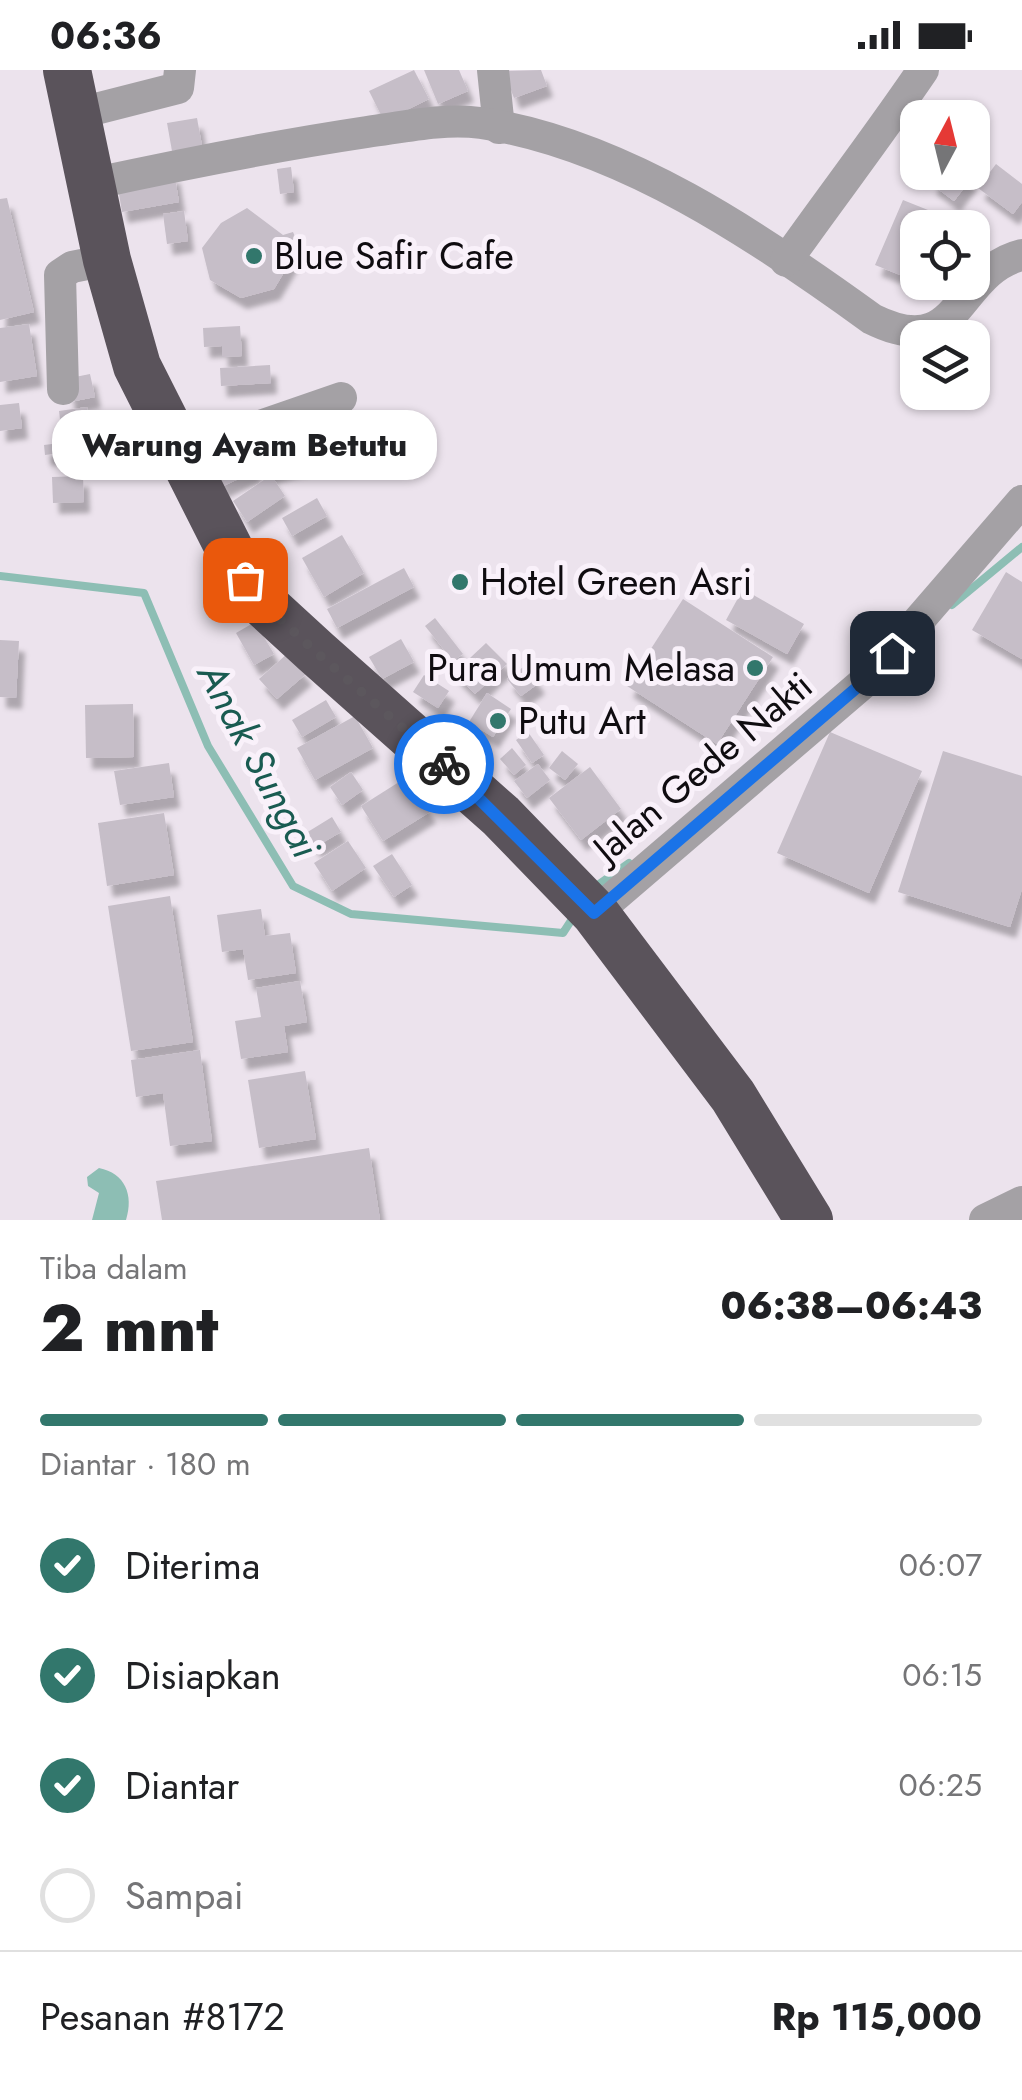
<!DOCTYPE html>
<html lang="id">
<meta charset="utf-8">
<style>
body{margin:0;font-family:Jost,sans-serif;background:#f2f2f2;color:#202124;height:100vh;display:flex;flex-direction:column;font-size:38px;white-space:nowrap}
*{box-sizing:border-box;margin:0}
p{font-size:32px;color:#757577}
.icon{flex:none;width:55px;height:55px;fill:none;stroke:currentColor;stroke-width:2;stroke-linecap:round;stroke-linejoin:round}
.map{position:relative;height:1150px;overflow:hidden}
.side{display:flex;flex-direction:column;background:#fff;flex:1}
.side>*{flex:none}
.needle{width:65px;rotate:7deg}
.buttons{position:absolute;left:900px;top:30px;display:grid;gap:20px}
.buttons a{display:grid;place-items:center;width:90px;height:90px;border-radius:20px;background:#fff;box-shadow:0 2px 8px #0004;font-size:50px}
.pin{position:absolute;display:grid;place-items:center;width:85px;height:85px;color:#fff;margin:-42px;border-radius:20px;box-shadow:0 5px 15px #0006}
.courier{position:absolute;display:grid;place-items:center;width:100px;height:100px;margin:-50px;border:8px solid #1a73e8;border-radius:50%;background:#fff;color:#222;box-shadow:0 2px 12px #0007}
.bubble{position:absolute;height:70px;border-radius:30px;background:#fff;box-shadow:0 2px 8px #0004;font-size:32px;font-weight:800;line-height:70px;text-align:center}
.summary em{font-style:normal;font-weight:800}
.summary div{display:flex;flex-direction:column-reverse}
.summary{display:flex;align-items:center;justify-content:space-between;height:170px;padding:0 40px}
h1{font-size:65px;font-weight:800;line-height:75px}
.bar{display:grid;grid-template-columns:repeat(4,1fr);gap:15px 10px;align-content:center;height:120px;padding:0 40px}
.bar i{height:12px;border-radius:8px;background:#e0e0e0}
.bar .current{background:#32776c}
.bar p{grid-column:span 4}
.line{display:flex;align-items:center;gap:25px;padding:0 40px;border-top:2px solid #e0e0e0}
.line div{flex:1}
ol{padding:0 40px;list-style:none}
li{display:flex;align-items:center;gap:30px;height:110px}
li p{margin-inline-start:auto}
li .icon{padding:10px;border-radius:50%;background:#32776c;color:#fff;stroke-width:4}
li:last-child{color:#757577}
li i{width:55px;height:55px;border:5px solid #e0e0e0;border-radius:50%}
.status{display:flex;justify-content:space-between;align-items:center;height:70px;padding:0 50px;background:#fff;direction:ltr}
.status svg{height:28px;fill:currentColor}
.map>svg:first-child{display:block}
.water{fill:#8dbeb4}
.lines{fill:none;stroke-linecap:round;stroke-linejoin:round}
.stream{stroke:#8dbeb4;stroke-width:8}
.building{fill:#c6bec8;filter:url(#shadow)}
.minor{stroke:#a4a1a5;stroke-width:32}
.highway{stroke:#5a535b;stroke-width:48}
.done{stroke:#5c575d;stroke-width:10;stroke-dasharray:0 18}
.route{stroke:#1a73e8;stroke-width:12}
.poi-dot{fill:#32776c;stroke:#f9f1fa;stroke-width:4}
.labels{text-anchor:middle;stroke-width:10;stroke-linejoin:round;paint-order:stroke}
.poi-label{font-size:38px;fill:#0f0c10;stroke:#f9f1fa;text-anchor:start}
.street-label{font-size:38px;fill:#0f0c10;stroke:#f9f1fa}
.water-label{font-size:40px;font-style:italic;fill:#195b51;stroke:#f9f1fa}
</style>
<div class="status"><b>06:36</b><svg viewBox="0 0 49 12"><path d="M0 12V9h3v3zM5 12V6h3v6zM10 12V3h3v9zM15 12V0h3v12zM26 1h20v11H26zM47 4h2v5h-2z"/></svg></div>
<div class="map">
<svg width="1022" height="1150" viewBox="0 0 1022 1150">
<defs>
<filter id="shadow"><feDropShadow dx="6" dy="11" stdDeviation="2.5" flood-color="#0004"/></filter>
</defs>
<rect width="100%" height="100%" fill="#ece3ed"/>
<path class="water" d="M99 1098C125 1103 134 1125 126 1150H92L99 1123 88 1116 87 1107Z"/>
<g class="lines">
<g class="stream">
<path d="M0 506 144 523 208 676 293 816 351 844 563 863 576 843"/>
<path d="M952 535 1022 477"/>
<path d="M592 819 629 793"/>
</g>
</g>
<g class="building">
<path d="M414 0 429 29 384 51 369 21Z"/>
<path d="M424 0H459L468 21 438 34Z"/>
<path d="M541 0 547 16 514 28 504 1Z"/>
<path d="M197 48 202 76 172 81 167 53Z"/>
<path d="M996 94 1022 114V132L1013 144 978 118Z"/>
<path d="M291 97 294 122 280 124 277 99Z"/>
<path d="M174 102 179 132 122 142 117 112Z"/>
<path d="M938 102H962L971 109 954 131 930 113Z"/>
<path d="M7 128 34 242 0 250V129Z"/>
<path d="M903 130 958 152 956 158H918V212L875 195Z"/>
<path d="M247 138 283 165 293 162 303 185 292 189 274 219 241 228 210 210 202 178 221 153Z"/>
<path d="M184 141 188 171 167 174 163 144Z"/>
<path d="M29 254 37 306 0 312V258Z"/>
<path d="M240 256 242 286 222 287V276L204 277 203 258Z"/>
<path d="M270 295 271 313 221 316 220 298Z"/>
<path d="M90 304 95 327 70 332 65 309Z"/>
<path d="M19 333 22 358 0 361V335Z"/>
<path d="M87 337 89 354 61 358 59 341Z"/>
<path d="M297 357 307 393 266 404 256 369Z"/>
<path d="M76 371 77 381 45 385 44 375Z"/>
<path d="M249 384 256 401 221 417 213 399Z"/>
<path d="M271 405 285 426 247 452 233 431Z"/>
<path d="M83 406 84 432 53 433 52 407Z"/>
<path d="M317 428 327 446 292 466 282 448Z"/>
<path d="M342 465 364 503 324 527 302 488Z"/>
<path d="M404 498 414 517 337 558 327 539Z"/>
<path d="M1006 502 1022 512V589L972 560Z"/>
<path d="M743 519 804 554 787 584 726 550Z"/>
<path d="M683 529 773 587 717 674 627 616Z"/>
<path d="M435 548 463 584 453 591 425 556Z"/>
<path d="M255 552 274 584 254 595 236 563Z"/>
<path d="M401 569 414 592 382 609 369 587Z"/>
<path d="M0 570 19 571 16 628 0 627Z"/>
<path d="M486 573 507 594 475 624 454 603Z"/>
<path d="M288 583 306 604 277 629 259 609Z"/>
<path d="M526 595 539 613 521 626 507 609Z"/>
<path d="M424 605 449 621 438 638 413 622Z"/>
<path d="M487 623 511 639 493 667 469 652Z"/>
<path d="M326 630 336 647 302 667 292 650Z"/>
<path d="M133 634 134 687 86 688 85 635Z"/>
<path d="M355 646 373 678 315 710 297 678Z"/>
<path d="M528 662 544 685 532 693 516 670Z"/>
<path d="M830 662 922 701 869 823 777 783Z"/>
<path d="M512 678 526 695 514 705 500 689Z"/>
<path d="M562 681 578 694 565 710 549 698Z"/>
<path d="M943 681 1022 706V819L1010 857 898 822Z"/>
<path d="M169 693 174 727 120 735 114 701Z"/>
<path d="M538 694 550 710 527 728 514 711Z"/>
<path d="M590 697 621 739 581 770 549 728Z"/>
<path d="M351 702 363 720 342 735 330 717Z"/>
<path d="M407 707 430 742 383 771 361 736Z"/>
<path d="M164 743 174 805 107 816 98 753Z"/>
<path d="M332 747 341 762 315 777 306 763Z"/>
<path d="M348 771 366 798 332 821 314 793Z"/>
<path d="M392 784 412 815 394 827 373 796Z"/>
<path d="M170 826 193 972 131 981 108 836Z"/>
<path d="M261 839 265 866 290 863 296 903 248 910 243 879 222 882 217 845Z"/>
<path d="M300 911 307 952 284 956 288 982 241 989 235 951 261 947 256 918Z"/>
<path d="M200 980 212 1071 170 1076 163 1023 136 1027 131 990Z"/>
<path d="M305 1001 316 1069 259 1078 248 1010Z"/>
<path d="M369 1078 380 1150H162L156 1111Z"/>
</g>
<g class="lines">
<g class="minor">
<path d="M493 0 499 58"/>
<path d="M76 44 178 18 180 0"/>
<path d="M91 114C183 94 274 76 367 62 404 57 444 48 481 53 622 74 759 167 872 249 963 294 953 202 1022 185"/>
<path d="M786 191C832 126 879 65 923 0"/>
<path d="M63 319 60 205 72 197 107 190"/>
<path d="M179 384 341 328"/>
<path d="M595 843 869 608 1022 431"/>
<path d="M985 1150 1022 1132"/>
</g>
<path class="highway" d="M67 0 107 190 137 296 245 510 256 527 316 582 501 746 595 843 733 1026 809 1150"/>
</g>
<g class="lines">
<path class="done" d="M245 510 256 527 316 582 444 694"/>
<path class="route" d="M444 694 594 843 868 608 892 583"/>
</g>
<g class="poi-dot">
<circle cx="254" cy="186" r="10"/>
<circle cx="460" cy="512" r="10"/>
<circle cx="755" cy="598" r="10"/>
<circle cx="498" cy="651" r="10"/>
</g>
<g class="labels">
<g class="poi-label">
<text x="274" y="199">Blue Safir Cafe</text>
<text x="480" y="525">Hotel Green Asri</text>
<text x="735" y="611" text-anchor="end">Pura Umum Melasa</text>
<text x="518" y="664">Putu Art</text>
</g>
<g class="street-label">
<text transform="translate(703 697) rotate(-40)" y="13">Jalan Gede Nakti</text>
</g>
<g class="water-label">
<text transform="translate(259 690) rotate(62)" y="14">Anak Sungai</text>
</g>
</g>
</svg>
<div class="buttons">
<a><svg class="needle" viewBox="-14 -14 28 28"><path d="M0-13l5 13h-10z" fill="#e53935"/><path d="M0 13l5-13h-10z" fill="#757577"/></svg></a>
<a><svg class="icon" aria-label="locate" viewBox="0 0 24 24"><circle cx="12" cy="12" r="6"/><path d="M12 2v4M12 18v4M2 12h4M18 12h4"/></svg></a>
<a><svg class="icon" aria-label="layers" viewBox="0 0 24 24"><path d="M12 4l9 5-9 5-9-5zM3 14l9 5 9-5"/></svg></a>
</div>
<div class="pin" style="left:245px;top:510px;background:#ea580c"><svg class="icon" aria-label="bag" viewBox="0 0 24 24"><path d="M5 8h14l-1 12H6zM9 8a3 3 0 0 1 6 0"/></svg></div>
<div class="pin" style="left:892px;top:583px;background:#1f2937"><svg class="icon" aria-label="home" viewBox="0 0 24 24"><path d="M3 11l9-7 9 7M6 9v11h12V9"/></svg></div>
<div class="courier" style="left:444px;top:694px"><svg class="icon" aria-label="bike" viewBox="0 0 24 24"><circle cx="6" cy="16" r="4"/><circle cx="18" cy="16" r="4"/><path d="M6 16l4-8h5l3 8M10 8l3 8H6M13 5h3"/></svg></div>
<div class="bubble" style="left:52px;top:340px;width:385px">Warung Ayam Betutu</div>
</div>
<section class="side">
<div class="summary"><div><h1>2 mnt</h1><p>Tiba dalam</p></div><em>06:38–06:43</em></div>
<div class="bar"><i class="current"></i><i class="current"></i><i class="current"></i><i></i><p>Diantar · 180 m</p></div>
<ol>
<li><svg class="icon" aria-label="check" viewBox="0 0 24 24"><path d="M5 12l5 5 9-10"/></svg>Diterima<p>06:07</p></li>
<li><svg class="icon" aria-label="check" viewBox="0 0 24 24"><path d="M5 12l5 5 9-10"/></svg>Disiapkan<p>06:15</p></li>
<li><svg class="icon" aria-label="check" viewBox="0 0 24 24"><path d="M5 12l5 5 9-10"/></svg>Diantar<p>06:25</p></li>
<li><i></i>Sampai</li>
</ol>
<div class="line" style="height:130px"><div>Pesanan #8172</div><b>Rp 115,000</b></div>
</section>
